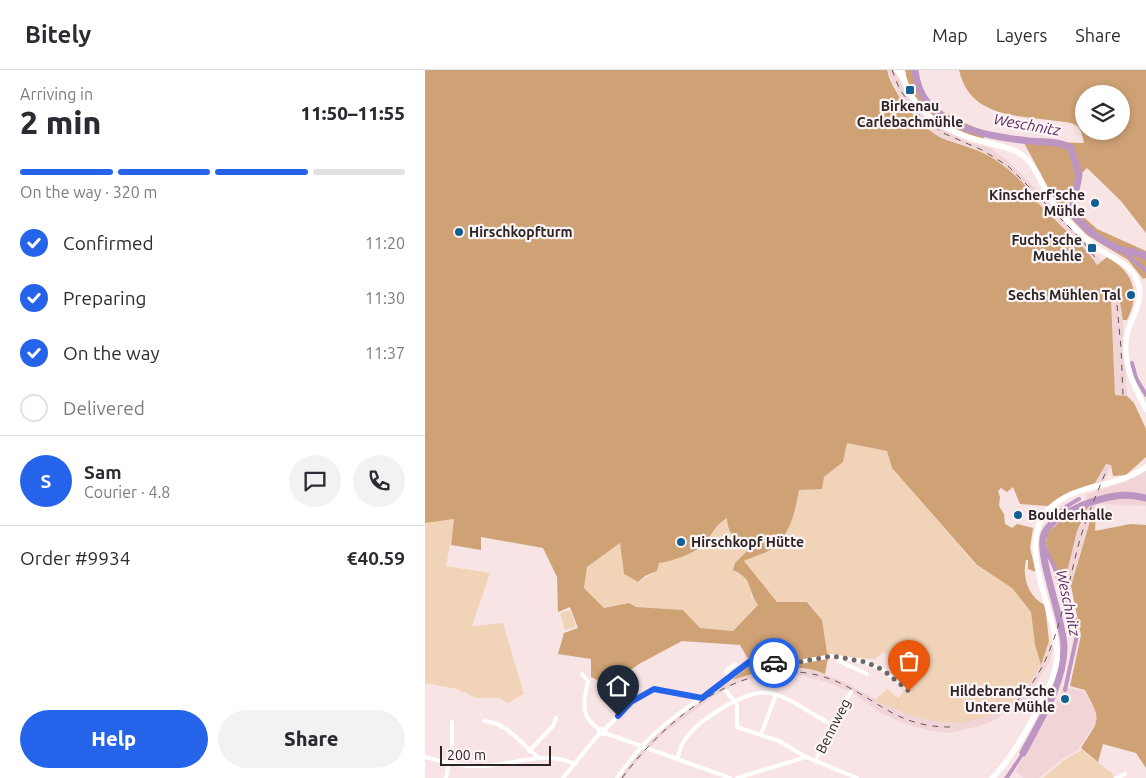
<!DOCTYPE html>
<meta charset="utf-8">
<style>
body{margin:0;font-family:Ubuntu,sans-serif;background:#f2f2f3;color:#2b2b33;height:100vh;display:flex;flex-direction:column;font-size:19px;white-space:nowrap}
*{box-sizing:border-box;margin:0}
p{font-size:16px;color:#7c7c81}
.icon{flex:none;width:28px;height:28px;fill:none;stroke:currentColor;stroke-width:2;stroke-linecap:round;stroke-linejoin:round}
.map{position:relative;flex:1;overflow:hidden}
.details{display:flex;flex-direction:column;background:#fff;width:425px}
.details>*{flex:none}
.fabs{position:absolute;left:650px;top:15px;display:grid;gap:10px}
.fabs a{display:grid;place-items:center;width:55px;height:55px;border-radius:50%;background:#fff;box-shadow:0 2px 8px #0003;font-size:25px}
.scale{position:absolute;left:15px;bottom:12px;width:111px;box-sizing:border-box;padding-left:5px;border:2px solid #2c2525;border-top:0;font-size:14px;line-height:18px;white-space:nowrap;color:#2c2525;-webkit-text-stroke:4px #fdf5f5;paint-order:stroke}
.pin{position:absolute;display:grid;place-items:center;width:42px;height:42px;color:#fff;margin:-51px -21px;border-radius:50% 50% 50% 0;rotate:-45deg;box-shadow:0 0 5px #0007}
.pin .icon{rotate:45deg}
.courier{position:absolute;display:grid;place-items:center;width:50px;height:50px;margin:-25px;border:4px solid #2563eb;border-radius:50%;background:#fff;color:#222;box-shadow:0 1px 6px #0007}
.overview em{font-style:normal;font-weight:800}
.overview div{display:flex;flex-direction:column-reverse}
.overview{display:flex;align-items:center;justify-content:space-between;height:85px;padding:0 20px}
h1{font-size:32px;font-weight:800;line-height:38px}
.bar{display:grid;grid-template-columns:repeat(4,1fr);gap:8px 5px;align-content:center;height:60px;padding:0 20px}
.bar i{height:6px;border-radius:4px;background:#e1e1e2}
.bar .selected{background:#2563eb}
.bar p{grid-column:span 4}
.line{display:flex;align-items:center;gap:12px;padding:0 20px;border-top:1px solid #e1e1e2}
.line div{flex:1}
.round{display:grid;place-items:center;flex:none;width:52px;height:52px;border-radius:26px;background:#f2f2f3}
ol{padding:0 20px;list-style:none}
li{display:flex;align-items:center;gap:15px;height:55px}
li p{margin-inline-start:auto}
li .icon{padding:5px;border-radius:50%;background:#2563eb;color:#fff;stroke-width:4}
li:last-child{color:#7c7c81}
li i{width:28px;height:28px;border:2px solid #e1e1e2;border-radius:50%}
.action{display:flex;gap:10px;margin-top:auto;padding:10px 20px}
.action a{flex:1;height:58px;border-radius:30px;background:#2563eb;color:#fff;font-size:20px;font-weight:800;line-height:58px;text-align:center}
.action a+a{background:#f2f2f3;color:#2b2b33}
header{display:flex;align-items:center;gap:30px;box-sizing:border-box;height:70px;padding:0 25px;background:#fff;border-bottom:1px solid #e1e1e2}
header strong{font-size:24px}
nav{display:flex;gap:28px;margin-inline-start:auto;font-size:18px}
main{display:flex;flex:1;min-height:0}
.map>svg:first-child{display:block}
.built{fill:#f1d4d6}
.green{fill:#f1d4b8}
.forest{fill:#cfa275;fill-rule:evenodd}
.water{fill:#bd95c3}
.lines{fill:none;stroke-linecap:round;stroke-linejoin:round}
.canal{stroke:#bd95c3;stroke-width:4}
.river{stroke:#bd95c3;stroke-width:7}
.minor{stroke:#fff;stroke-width:4}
.secondary{stroke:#fff;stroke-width:5.5}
.rail{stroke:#615657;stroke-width:1;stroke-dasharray:6 6;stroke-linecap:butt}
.done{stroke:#736868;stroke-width:5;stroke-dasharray:0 9}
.route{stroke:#2563eb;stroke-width:6}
.poi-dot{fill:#125f92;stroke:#fdf5f5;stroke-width:2}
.labels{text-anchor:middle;stroke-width:4.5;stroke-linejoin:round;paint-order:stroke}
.poi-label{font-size:14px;font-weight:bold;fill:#2c2525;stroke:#fdf5f5;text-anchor:end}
.street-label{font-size:14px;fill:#2c2525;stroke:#fdf5f5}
.water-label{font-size:15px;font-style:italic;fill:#5b2962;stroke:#fdf5f5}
</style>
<header>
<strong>Bitely</strong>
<nav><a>Map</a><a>Layers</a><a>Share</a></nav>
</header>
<main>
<section class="details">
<div class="overview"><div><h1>2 min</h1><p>Arriving in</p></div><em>11:50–11:55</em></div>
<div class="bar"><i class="selected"></i><i class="selected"></i><i class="selected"></i><i></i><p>On the way · 320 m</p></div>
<ol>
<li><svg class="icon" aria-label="check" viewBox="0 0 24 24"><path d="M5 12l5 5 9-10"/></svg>Confirmed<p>11:20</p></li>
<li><svg class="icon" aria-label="check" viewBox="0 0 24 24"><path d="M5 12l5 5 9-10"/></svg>Preparing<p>11:30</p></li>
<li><svg class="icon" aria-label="check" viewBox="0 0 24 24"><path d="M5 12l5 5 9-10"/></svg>On the way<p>11:37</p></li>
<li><i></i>Delivered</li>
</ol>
<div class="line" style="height:90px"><b class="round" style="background:#2563eb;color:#fff">S</b><div><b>Sam</b><p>Courier · 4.8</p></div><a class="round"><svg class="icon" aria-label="chat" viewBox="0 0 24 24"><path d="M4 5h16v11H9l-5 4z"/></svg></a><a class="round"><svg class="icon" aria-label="phone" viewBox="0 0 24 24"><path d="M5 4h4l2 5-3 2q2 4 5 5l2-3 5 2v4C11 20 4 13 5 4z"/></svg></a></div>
<div class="line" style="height:65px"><div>Order #9934</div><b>€40.59</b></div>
<div class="action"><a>Help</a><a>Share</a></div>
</section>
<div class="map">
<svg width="721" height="708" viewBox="0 0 721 708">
<rect width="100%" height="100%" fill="#f8e4e5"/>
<g class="built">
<path d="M462 0H470L482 26 493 41 508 55 543 72 565 78 581 89 616 124 677 191 672 195 655 172 614 134 602 117 573 92 552 79 518 68 504 60 490 47 479 33Z"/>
<path d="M694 227 698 250 702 326 690 325 686 229Z"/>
<path d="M681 394 686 395 679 413H670Z"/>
<path d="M721 400V436L671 434 653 490 641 536 636 527 652 461 664 434H661L662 424 700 412Z"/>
<path d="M624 571 628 579 624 593 600 630 566 652 552 657 523 663 503 660 480 654 456 643 428 623 402 612 375 605H337L310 614 286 628 238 664 212 691 199 708H194L208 688 236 659 307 610 331 602 361 597 392 601 417 611 475 642 616 595Z"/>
<path d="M637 617 659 621 672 643V651L653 680 637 689 614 708H599L590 701 635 626Z"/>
</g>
<g class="green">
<path d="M422 373 462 381 467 398 551 495 587 518 606 542 610 575 616 595C608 606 602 620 591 629 544 666 499 654 450 630L462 619 474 628 482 616 467 601 472 591 458 582 450 589 424 587 403 588 397 550 383 532H352L319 491C328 487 340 484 348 478 365 466 371 439 374 420L399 407 418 392Z"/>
<path d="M302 448 323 480 310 493 326 517V526L333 535 308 561 275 558 258 540 211 537 204 533 179 538 159 518 162 497 195 473 199 504 213 512 232 501 233 493C245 492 272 483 280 474 288 464 290 455 302 448Z"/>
<path d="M30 449 21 496 65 503 47 556 78 553 99 624 82 633 75 628H51L32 619 0 613V453Z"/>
<path d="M145 540 151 557 140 560 135 543Z"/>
<path d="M657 680 688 704V708H618L639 690Z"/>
</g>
<g class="forest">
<path d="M0 0H462C467 23 497 60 519 69 538 76 555 79 572 91 582 98 595 109 603 119 607 124 610 130 614 134 634 155 656 171 672 195L682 187C708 202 716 222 702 250H698L694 227 686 229 690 325 702 326 709 333 721 359V387L701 405 688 406 686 395 681 394 670 413 644 422 623 436 595 434 588 417 582 422 576 418 573 421 575 427 574 436 579 444 580 454 587 458 592 454 608 458 605 478 611 502 603 499V490H601C597 507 603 527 620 535L624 571 616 595 610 575 606 542 587 518 552 495 467 398 462 381 422 373 418 392 399 407 397 419 374 420C371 439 365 466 348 478 340 484 328 487 319 491L352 532H382L397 550 403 588 400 604C370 591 337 601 307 610L326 594 315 575 257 571 214 594 183 616 166 607V589L133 584 139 563 153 558 145 537 133 542 132 507 118 478 56 467V480L26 475 29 449 0 453ZM302 448C303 462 307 467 320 473L323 480 310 493 308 500C329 509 322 520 333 535L308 561 275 558 258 540 211 537 204 533 179 538 159 518 162 497 195 473 199 504 213 512 220 506 232 501 234 493C245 492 271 483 278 475 288 465 288 457 302 448Z"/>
<path d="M480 0H487C495 36 532 51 563 62L558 69C525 59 484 39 480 0Z"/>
<path d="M534 0H721V163L696 131 662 98C644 115 651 120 652 141L672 159 721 181V208L718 209 703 190 662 165 632 134 598 71 659 73C658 69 657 62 654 58 650 52 639 52 632 51 592 45 545 48 534 0ZM659 24H696V61H659Z"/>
<path d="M664 435 652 461 636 527 621 474 622 463 642 446Z"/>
<path d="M668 441 671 442 670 461 705 454 721 455V698L711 683 678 674 673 692 656 678C675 648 677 652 660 620L645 616 656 565 646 516Z"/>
</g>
<path class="water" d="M601 676 604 677 584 708H579Z"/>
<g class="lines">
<g class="canal">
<path d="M697 180 721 201"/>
<path d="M707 293 711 308 721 325"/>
<path d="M622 459C630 444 639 437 654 429"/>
<path d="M619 476 632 503 652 555V565L640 620"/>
</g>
<g class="river">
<path d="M490 0C495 56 559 66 604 71 618 72 634 71 646 78L654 105 647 142C657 157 677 172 694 179 703 182 713 181 721 187"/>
<path d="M598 683C615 651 639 614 639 577 639 551 611 483 619 464 624 451 645 441 658 435 679 427 699 422 721 428"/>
</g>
<g class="minor">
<path d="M471 0 479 11"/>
<path d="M413 588 414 591 442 604"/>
<path d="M157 604 163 611C159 630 154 647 174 659"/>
<path d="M305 608 301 601 310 594"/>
<path d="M301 621 312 635V657L354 671 381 687"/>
<path d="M59 651C82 652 97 675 114 688"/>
<path d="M180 663 305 708"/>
<path d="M174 664H179L180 659 206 633 229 619 277 628"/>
<path d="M336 664 351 625"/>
<path d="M104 681 128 656 131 648"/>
<path d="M0 687C19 692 37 697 57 696 87 695 121 680 150 694"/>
<path d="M252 690C254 682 256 674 261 668 274 650 321 619 344 623 363 625 388 646 406 654"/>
<path d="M391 690 406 654 426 622"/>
<path d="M21 708 27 676V652"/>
<path d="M138 708 174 664V659H180"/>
<path d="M192 708C205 690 218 673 235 659 263 634 296 616 324 592H374L407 586 441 592 458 600 484 621"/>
<path d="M312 708 381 687 432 708"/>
<path d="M691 708 700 704"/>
</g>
<g class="secondary">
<path d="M477 0C484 42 522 63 560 72 574 76 591 78 602 89 613 100 616 115 625 128 635 144 653 162 668 175 685 189 709 192 714 217 717 232 708 246 703 260 695 288 708 315 721 339"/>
<path d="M567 708C587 690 630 616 632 589 634 543 588 477 624 439 649 413 693 418 721 397"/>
</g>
<g class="rail">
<path d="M467 0 475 20 493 44 518 63 557 80 583 96 657 170 672 190"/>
<path d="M692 235 696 278 698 325"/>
<path d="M592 631C634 591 640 520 656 466 663 443 673 421 682 399"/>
<path d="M197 708C245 643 333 573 417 614 458 634 475 657 525 657"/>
</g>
</g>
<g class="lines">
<path class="done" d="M349 593 374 592 407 586 441 592 458 600 484 621"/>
<path class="route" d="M193 646 206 632 229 619 277 628 324 592 349 593"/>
</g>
<g class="poi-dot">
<rect x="480" y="15" width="10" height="10" rx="2.5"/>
<circle cx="670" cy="133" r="5"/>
<circle cx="34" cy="162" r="5"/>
<rect x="662" y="173" width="10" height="10" rx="2.5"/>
<circle cx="706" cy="225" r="5"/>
<circle cx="593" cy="445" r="5"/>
<circle cx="256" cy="472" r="5"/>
<circle cx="640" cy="629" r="5"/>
</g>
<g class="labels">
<g class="poi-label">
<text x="485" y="41" text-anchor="middle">Birkenau<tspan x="485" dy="16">Carlebachmühle</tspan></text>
<text x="660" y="130">Kinscherf'sche<tspan x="660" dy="16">Mühle</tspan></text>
<text x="44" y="167" text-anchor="start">Hirschkopfturm</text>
<text x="657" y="175">Fuchs'sche<tspan x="657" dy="16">Muehle</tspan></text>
<text x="696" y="230">Sechs Mühlen Tal</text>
<text x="603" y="450" text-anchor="start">Boulderhalle</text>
<text x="266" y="477" text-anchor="start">Hirschkopf Hütte</text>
<text x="630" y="626">Hildebrand’sche<tspan x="630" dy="16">Untere Mühle</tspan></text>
</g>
<g class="street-label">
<text transform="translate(408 656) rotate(-63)" y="5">Bennweg</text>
</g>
<g class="water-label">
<text transform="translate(602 55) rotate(10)" y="5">Weschnitz</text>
<text transform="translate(643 533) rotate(78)" y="5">Weschnitz</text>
</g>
</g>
</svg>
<div class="fabs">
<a><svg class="icon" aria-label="layers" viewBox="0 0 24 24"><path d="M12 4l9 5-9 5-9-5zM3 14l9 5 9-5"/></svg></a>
</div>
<div class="scale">200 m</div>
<div class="pin" style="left:484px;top:621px;background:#ea580c"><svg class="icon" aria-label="bag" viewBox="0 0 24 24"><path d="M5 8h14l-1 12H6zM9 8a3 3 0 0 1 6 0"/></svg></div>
<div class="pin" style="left:193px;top:646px;background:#1f2937"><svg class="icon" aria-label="home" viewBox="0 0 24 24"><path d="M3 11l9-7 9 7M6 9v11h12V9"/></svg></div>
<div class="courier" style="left:349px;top:593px"><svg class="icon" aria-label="car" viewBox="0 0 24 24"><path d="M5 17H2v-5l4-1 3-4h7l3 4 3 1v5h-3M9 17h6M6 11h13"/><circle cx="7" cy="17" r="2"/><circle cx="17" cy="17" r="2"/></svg></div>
</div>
</main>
